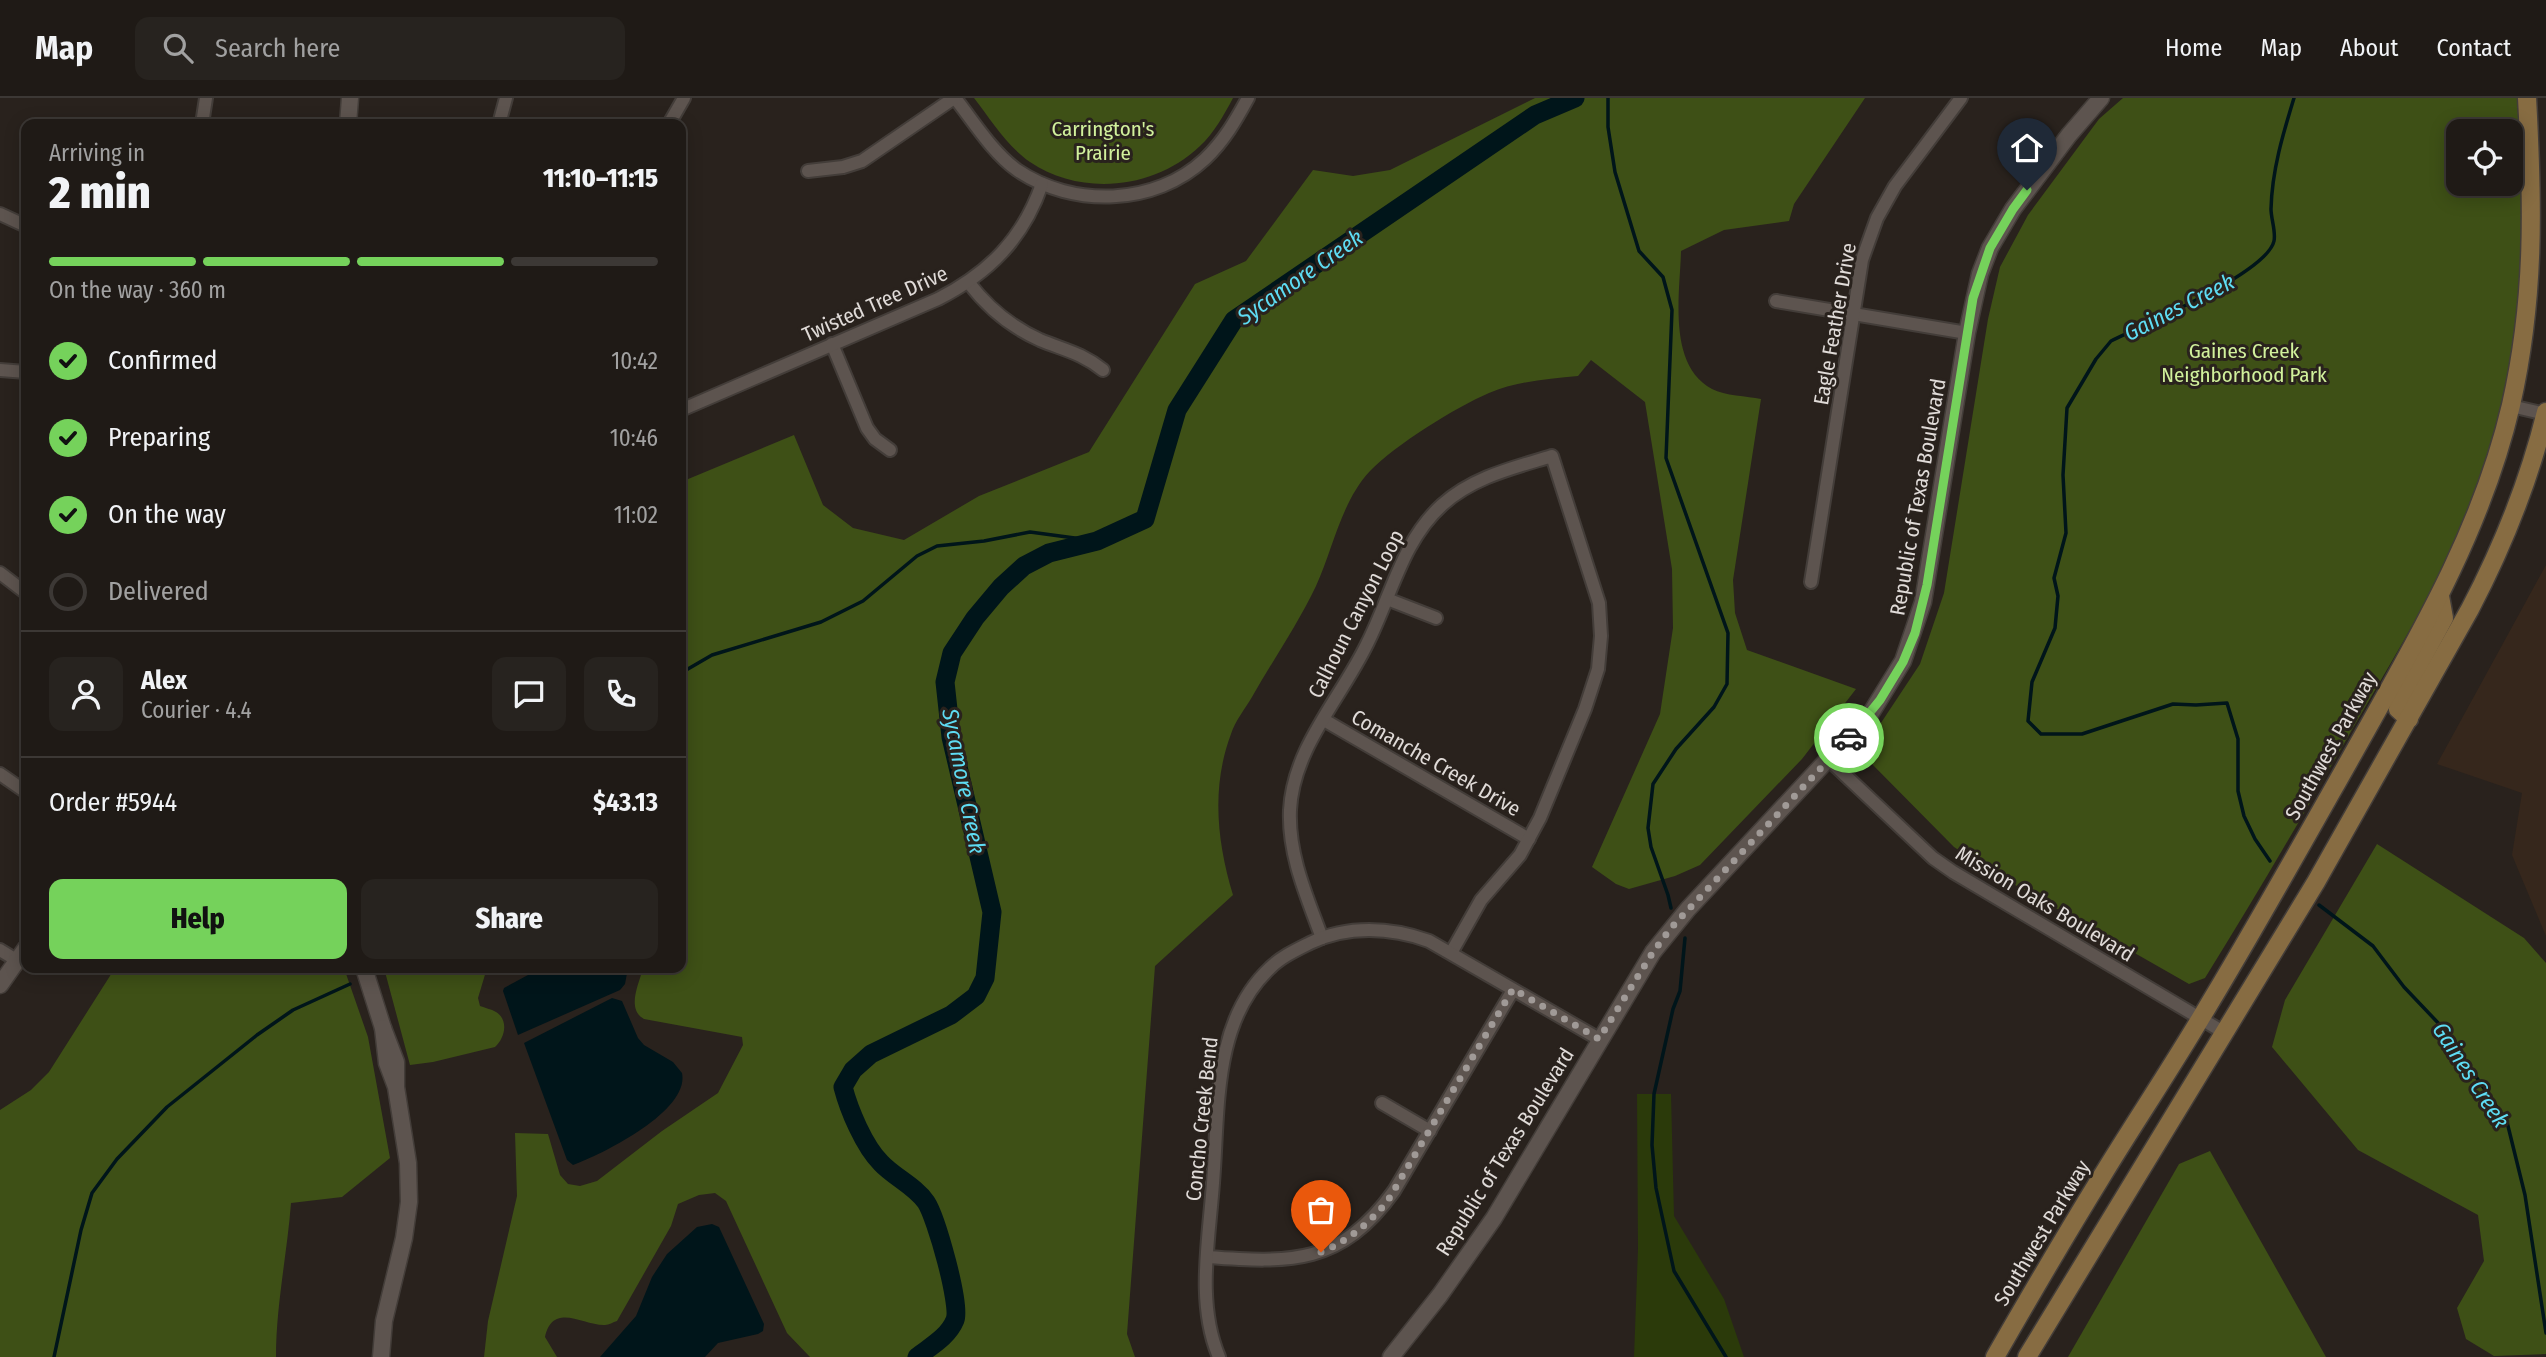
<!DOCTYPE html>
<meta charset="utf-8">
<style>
body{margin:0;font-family:"Fira Sans Condensed",sans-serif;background:#27231f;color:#f1f3f6;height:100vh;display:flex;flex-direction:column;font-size:26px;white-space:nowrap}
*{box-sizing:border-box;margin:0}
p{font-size:23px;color:#a1a1a1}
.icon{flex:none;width:38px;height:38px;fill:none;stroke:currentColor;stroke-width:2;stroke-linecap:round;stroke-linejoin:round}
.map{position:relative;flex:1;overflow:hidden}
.panel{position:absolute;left:21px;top:21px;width:665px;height:854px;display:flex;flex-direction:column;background:#1f1a16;border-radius:14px;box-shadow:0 4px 18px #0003,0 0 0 2px #3c3835}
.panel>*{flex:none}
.buttons{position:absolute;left:2446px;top:21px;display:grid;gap:14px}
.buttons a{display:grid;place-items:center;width:77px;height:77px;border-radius:14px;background:#1f1a16;box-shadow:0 4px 18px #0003,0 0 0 2px #3c3835;font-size:35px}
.pin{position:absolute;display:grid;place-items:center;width:60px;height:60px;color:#fff;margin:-72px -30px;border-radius:50% 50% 50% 0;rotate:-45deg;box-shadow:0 0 7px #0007}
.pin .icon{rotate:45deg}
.courier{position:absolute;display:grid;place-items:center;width:70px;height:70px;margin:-35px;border:5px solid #75d25b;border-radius:50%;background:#fff;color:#222;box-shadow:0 2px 9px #0007}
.head em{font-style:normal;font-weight:800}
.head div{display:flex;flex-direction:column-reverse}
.head{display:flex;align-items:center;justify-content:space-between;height:119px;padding:0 28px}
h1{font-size:46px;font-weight:800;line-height:52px}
.bar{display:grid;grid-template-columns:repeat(4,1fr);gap:10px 7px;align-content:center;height:84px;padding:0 28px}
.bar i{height:9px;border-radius:5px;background:#3c3835}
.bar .current{background:#75d25b}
.bar p{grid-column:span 4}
.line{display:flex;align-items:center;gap:18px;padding:0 28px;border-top:2px solid #3c3835}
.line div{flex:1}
.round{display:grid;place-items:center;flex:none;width:74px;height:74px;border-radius:14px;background:#27231f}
ol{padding:0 28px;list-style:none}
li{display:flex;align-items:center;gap:21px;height:77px}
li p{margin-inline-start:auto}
li .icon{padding:7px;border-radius:50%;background:#75d25b;color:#111;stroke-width:4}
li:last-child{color:#a1a1a1}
li i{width:38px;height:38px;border:4px solid #3c3835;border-radius:50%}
.cta{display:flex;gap:14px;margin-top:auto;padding:14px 28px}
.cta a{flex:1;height:80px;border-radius:14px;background:#75d25b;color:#111;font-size:28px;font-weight:800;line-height:80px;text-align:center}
.cta a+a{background:#27231f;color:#f1f3f6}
header{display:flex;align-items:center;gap:42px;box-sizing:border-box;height:98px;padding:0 35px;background:#1f1a16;border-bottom:2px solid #3c3835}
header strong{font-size:33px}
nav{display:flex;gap:38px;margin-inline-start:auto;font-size:24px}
.search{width:490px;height:63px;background:#27231f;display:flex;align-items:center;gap:18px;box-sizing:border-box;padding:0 24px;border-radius:14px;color:#a1a1a1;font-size:26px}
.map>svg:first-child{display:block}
.industrial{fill:#36271c}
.green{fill:#2b3a0a}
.forest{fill:#3e5016;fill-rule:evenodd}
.water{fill:#00151a}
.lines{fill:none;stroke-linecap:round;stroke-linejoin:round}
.stream{stroke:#00151a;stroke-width:3.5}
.river{stroke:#00151a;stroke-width:19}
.minor-casing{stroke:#433d39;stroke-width:16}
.tertiary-casing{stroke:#433d39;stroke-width:19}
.secondary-casing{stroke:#433d39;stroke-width:21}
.minor{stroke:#5d544f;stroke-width:12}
.tertiary{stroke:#5d544f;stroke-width:16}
.secondary{stroke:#876c42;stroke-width:18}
.done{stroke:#a09a97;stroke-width:7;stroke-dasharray:0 12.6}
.route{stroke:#75d25b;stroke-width:9}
.labels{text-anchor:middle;stroke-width:6;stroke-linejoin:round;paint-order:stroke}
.park-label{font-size:21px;fill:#d1f19c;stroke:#29221d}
.street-label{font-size:21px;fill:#e0dbd8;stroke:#29221d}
.water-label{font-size:23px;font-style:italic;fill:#5edcf3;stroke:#29221d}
</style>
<header>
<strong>Map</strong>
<div class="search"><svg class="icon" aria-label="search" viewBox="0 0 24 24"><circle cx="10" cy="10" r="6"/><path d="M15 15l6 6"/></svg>Search here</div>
<nav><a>Home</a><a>Map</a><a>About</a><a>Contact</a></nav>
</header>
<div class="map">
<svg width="2546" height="1259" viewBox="0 0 2546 1259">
<rect width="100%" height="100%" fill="#29221d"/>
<path class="industrial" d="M2546 467V838L2512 757 2522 695 2437 666Z"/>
<path class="green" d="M1637 996H1671L1674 1118 1724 1201 1744 1259H1634L1638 1151Z"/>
<g class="forest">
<path d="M974 0H1233C1224 17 1214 35 1200 48 1155 91 1082 99 1030 64 1007 48 991 22 974 0Z"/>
<path d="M1535 0H1865L1794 106 1789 123 1724 132 1681 153C1680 196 1667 267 1712 291 1725 298 1747 298 1761 301L1733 482 1735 515 1747 552 1856 591 1802 661 1700 767 1675 778 1629 791 1616 786 1592 769 1660 616 1673 530 1672 471 1645 304 1591 262 1578 278C1548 281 1517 283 1489 295 1456 309 1395 347 1370 373 1341 404 1333 451 1316 488 1298 526 1273 562 1252 599 1245 611 1235 623 1231 636 1211 689 1217 744 1233 797L1155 868 1127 1236 1135 1259H810L787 1235 726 1103 715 1095 699 1097 678 1106 671 1128 617 1223C613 1224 609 1227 605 1227 584 1228 553 1203 545 1239L557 1259H484L488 1223 517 1098 515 1035 548 1036 560 1077 568 1086 580 1088 597 1083 662 1033 718 995 743 947 742 939 644 921C626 911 639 886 643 870H681V384L794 337 823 407 853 430 904 442 979 398 1089 354 1195 186 1246 163 1313 72 1353 78 1390 72Z"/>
<path d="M2123 0H2517C2521 61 2527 124 2522 185 2514 272 2490 370 2453 450 2423 512 2387 571 2353 630 2305 714 2256 798 2205 880L2189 886 1987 771 1954 749 1867 661 1865 649 1920 566 1944 495 1988 221 2000 169 2028 117 2099 21ZM2459 33H2511V86H2459Z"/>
<path d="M2377 746 2524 840 2546 865V1256L2494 1258 2466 1241 2457 1210 2484 1163 2478 1117 2358 1052 2272 949 2285 902Z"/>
<path d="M115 870H344L368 939 390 1060 342 1099 291 1105C287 1157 276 1207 276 1259H0V1012L31 992 49 974Z"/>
<path d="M384 870H487L478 900 480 908C485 910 491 911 496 914 509 922 505 940 495 949L433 964 410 967Z"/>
<path d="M2210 1053 2326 1259H2068L2179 1066Z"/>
</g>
<g class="water">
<path d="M541 870H628L625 886 620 892 518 937 503 893 504 890Z"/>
<path d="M612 900 622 903 638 940 644 947 673 964 682 975C690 1013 603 1056 573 1067L567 1062 524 945Z"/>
<path d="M712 1126 719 1129 764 1226 763 1233 758 1236 718 1245 705 1259H600L636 1218 652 1179 667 1156 697 1129Z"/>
</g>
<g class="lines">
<g class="stream">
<path d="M1608 0V29L1615 74 1639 153 1663 179 1672 212 1666 360 1728 535 1727 586 1714 609 1676 651 1653 686 1648 730 1651 749 1668 797 1671 810"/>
<path d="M681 575 712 557 821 524 863 503 917 458 937 448 984 443 1030 434 1097 443"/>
<path d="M2270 763 2255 741 2244 718 2238 693V641L2227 605 2196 607 2173 606 2082 636H2041L2028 623 2032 584 2055 530 2058 498 2054 480 2066 435 2063 377 2067 310 2096 261 2111 243C2143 227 2267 175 2274 143 2276 133 2271 121 2271 111 2272 72 2283 36 2294 0"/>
<path d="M2319 807 2373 848 2404 889 2442 929 2507 1024 2525 1097 2546 1235"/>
<path d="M1685 840 1680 893 1673 911 1654 996 1652 1047 1656 1090 1674 1173 1726 1259"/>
<path d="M54 1259 81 1132 92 1095 117 1061 167 1009 257 937 293 912 350 886"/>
</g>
<path class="river" d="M917 1259C931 1248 948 1239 955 1222 961 1207 936 1119 926 1104 915 1088 894 1079 881 1065 864 1048 849 1012 843 989L853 972 871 956 951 917 976 898 985 880 992 814 951 639 945 584 952 555 975 520 1001 489 1024 468 1049 455 1097 443 1145 421 1177 312 1234 222 1535 17 1575 0"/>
<defs>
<g id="minor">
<path d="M955 0C974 24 992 54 1017 72 1073 110 1155 108 1205 61 1224 43 1236 22 1248 0"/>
<path d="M202 26 206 0"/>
<path d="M499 26 506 0"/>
<path d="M669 26 684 0"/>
<path d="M808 73 843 69 862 63 954 0"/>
<path d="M0 116 26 128"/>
<path d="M969 185C988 210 1011 229 1040 242 1064 252 1082 255 1103 272"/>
<path d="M1776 203 1967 235"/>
<path d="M832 246 867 330 875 341 890 352"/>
<path d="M0 272 26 274"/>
<path d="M2511 308 2546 316"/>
<path d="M681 312 938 201C989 175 1023 141 1042 86"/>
<path d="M0 475 26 495"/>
<path d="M1811 484 1862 162 1877 120 1895 88 1961 0"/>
<path d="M1387 501 1436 520"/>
<path d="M1324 622 1529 741"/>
<path d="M1829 662 1933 760 1953 774 2225 935"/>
<path d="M0 676 26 694"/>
<path d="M1322 840C1307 799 1288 757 1290 712 1293 650 1341 600 1367 546 1391 499 1402 443 1442 407 1473 379 1513 370 1552 358L1599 505 1601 538 1598 571 1585 611 1540 720 1520 757 1481 802 1451 855"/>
<path d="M0 852 18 863"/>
<path d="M1382 1005 1430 1033"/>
<path d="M1207 1159C1291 1165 1341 1167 1394 1093L1513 892"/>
<path d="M1219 1259C1196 1205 1209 1142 1213 1085 1219 1013 1212 924 1270 870 1281 859 1296 852 1310 845 1347 827 1391 829 1429 843L1599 941"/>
</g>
<g id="tertiary">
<path d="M348 26 350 0"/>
<path d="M364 870 383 930"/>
<path d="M0 887 26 850"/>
<path d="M381 1259 384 1223 404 1140 409 1104 408 1065 396 989V964L383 930 387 965 396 989"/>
<path d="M1391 1259 1440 1197 1494 1120 1653 854 1688 811 1871 615 1903 563 1923 504 1967 235 1980 176 1990 150 2013 111 2069 37 2101 0"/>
</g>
<g id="secondary">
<path d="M2409 621 2398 611 2403 596 2444 520 2440 498"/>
<path d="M1995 1259C2030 1198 2065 1138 2102 1078 2135 1024 2170 972 2202 918 2253 834 2301 748 2349 663 2413 548 2481 436 2511 307 2535 201 2533 107 2527 0"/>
<path d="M2027 1259 2316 784 2470 511C2503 448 2529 383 2546 314"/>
</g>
</defs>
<use href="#minor" class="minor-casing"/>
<use href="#tertiary" class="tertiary-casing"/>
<use href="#secondary" class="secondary-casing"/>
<use href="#minor" class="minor"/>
<use href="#tertiary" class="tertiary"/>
<use href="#secondary" class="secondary"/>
</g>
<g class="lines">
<path class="done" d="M1321 1154C1348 1143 1368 1126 1387 1104L1513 891 1599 941 1653 854 1671 830 1849 640"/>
<path class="route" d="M1849 640 1880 602 1903 564 1915 535 1927 487 1973 200 1990 150 2013 111 2027 92"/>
</g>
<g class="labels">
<g class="park-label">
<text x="1103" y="38">Carrington's<tspan x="1103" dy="24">Prairie</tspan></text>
<text x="2244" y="260">Gaines Creek<tspan x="2244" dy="24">Neighborhood Park</tspan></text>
</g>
<g class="street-label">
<text transform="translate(875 206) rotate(-24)" y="7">Twisted Tree Drive</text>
<text transform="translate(1835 226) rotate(-80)" y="7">Eagle Feather Drive</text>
<text transform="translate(1918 399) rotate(-80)" y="7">Republic of Texas Boulevard</text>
<text transform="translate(1356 516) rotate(-63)" y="7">Calhoun Canyon Loop</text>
<text transform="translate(2331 648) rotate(-61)" y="7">Southwest Parkway</text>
<text transform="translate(1436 665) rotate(30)" y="7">Comanche Creek Drive</text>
<text transform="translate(2045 806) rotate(31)" y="7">Mission Oaks Boulevard</text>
<text transform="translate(1202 1021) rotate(-84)" y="7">Concho Creek Bend</text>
<text transform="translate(1505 1054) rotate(-58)" y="7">Republic of Texas Boulevard</text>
<text transform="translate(2042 1135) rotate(-59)" y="7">Southwest Parkway</text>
</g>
<g class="water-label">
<text transform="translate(1300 179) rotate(-35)" y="8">Sycamore Creek</text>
<text transform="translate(2179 209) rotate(-27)" y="8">Gaines Creek</text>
<text transform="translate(964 683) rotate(79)" y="8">Sycamore Creek</text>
<text transform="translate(2471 977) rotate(57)" y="8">Gaines Creek</text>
</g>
</g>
</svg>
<div class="buttons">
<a><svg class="icon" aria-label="locate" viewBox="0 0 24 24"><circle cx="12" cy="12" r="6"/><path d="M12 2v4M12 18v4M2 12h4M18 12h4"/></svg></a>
</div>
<div class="pin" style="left:1321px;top:1154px;background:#ea580c"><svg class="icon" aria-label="bag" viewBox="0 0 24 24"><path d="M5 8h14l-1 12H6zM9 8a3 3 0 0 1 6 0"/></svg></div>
<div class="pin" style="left:2027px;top:92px;background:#1f2937"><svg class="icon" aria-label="home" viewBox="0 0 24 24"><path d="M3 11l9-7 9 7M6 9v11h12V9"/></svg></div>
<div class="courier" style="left:1849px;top:640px"><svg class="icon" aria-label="car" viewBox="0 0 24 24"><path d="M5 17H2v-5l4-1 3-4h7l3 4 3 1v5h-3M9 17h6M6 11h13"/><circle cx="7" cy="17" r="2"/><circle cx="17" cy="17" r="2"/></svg></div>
<section class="panel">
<div class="head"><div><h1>2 min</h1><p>Arriving in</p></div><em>11:10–11:15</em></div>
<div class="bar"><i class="current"></i><i class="current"></i><i class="current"></i><i></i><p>On the way · 360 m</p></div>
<ol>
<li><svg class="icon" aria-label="check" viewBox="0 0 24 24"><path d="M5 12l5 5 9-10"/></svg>Confirmed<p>10:42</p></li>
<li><svg class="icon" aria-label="check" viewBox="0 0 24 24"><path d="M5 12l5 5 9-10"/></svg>Preparing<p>10:46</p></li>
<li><svg class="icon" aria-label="check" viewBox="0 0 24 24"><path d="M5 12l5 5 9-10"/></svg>On the way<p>11:02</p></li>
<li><i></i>Delivered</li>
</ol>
<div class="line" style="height:126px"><a class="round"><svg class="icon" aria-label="person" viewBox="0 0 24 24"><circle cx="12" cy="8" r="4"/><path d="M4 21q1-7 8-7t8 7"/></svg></a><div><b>Alex</b><p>Courier · 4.4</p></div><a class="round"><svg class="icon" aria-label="chat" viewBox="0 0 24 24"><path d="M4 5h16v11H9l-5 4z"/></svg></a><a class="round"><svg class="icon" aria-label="phone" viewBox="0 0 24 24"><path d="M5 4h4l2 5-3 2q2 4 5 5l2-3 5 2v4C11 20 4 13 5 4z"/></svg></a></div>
<div class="line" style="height:91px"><div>Order #5944</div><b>$43.13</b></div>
<div class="cta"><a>Help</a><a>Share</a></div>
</section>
</div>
